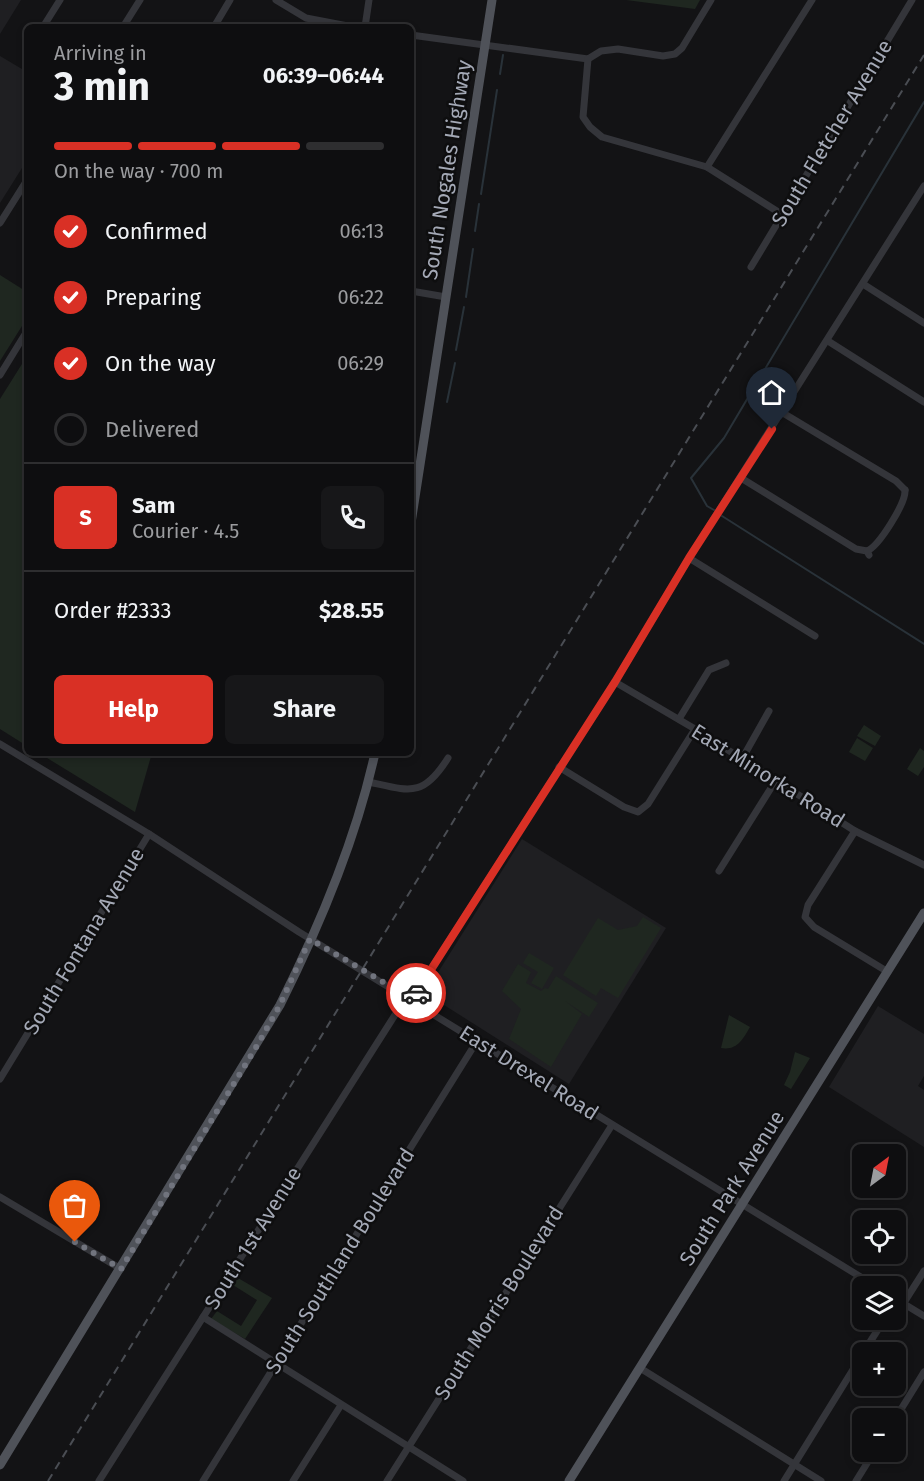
<!DOCTYPE html>
<meta charset="utf-8">
<style>
body{margin:0;font-family:"Fira Sans",sans-serif;background:#171719;color:#f1f3f6;height:100vh;display:flex;flex-direction:column;font-size:22px;white-space:nowrap}
*{box-sizing:border-box;margin:0}
p{font-size:20px;color:#9b9c9f}
.icon{flex:none;width:33px;height:33px;fill:none;stroke:currentColor;stroke-width:2;stroke-linecap:round;stroke-linejoin:round}
.map{position:relative;flex:1;overflow:hidden}
.sheet{position:absolute;left:24px;top:24px;width:390px;height:732px;display:flex;flex-direction:column;background:#0e0e10;border-radius:9px;box-shadow:0 3px 9px #0003,0 0 0 2px #2e2e30}
.sheet>*{flex:none}
.needle{width:39px;rotate:32deg}
.tools{position:absolute;left:852px;top:1144px;display:grid;gap:12px}
.tools a{display:grid;place-items:center;width:54px;height:54px;border-radius:9px;background:#0e0e10;box-shadow:0 3px 9px #0003,0 0 0 2px #2e2e30;font-size:30px}
.pin{position:absolute;display:grid;place-items:center;width:51px;height:51px;color:#fff;margin:-62px -26px;border-radius:50% 50% 50% 0;rotate:-45deg;box-shadow:0 0 6px #0007}
.pin .icon{rotate:45deg}
.courier{position:absolute;display:grid;place-items:center;width:60px;height:60px;margin:-30px;border:4px solid #d93025;border-radius:50%;background:#fff;color:#222;box-shadow:0 2px 8px #0007}
.head em{font-style:normal;font-weight:700}
.head div{display:flex;flex-direction:column-reverse}
.head{display:flex;align-items:center;justify-content:space-between;height:102px;padding:0 30px}
h1{font-size:39px;font-weight:700;line-height:45px}
.bar{display:grid;grid-template-columns:repeat(4,1fr);gap:9px 6px;align-content:center;height:72px;padding:0 30px}
.bar i{height:8px;border-radius:4px;background:#2e2e30}
.bar .on{background:#d93025}
.bar p{grid-column:span 4}
.line{display:flex;align-items:center;gap:15px;padding:0 30px;border-top:2px solid #2e2e30}
.line div{flex:1}
.round{display:grid;place-items:center;flex:none;width:63px;height:63px;border-radius:9px;background:#171719}
ol{padding:0 30px;list-style:none}
li{display:flex;align-items:center;gap:18px;height:66px}
li p{margin-inline-start:auto}
li .icon{padding:6px;border-radius:50%;background:#d93025;color:#fff;stroke-width:4}
li:last-child{color:#9b9c9f}
li i{width:33px;height:33px;border:3px solid #2e2e30;border-radius:50%}
.action{display:flex;gap:12px;margin-top:auto;padding:12px 30px}
.action a{flex:1;height:69px;border-radius:9px;background:#d93025;color:#fff;font-size:24px;font-weight:700;line-height:69px;text-align:center}
.action a+a{background:#171719;color:#f1f3f6}
.map>svg:first-child{display:block}
.built{fill:#1f1f22}
.green{fill:#1f2720}
.lines{fill:none;stroke-linecap:round;stroke-linejoin:round}
.stream{stroke:#293239;stroke-width:2}
.minor{stroke:#34353a;stroke-width:7}
.major{stroke:#4f5259;stroke-width:9}
.rail{stroke:#4a4d53;stroke-width:2;stroke-dasharray:8 6;stroke-linecap:butt}
.done{stroke:#71747e;stroke-width:6;stroke-dasharray:0 10.8}
.route{stroke:#d93025;stroke-width:8}
.labels{text-anchor:middle;stroke-width:5;stroke-linejoin:round;paint-order:stroke}
.street-label{font-size:21px;fill:#a4a9b6;stroke:#0e0e0f}
</style>
<div class="map">
<svg width="924" height="1481" viewBox="0 0 924 1481">
<rect width="100%" height="100%" fill="#131315"/>
<g class="built">
<path d="M0 0H21L0 34Z"/>
<path d="M0 56 27 72V160L0 203Z"/>
<path d="M522 839 666 928 569 1084 425 993Z"/>
<path d="M878 1006 924 1034V1076L918 1086 924 1090V1147L829 1087Z"/>
</g>
<g class="green">
<path d="M626 0H700L695 9Z"/>
<path d="M0 275 27 292V318L0 361Z"/>
<path d="M27 356V746L0 729V399Z"/>
<path d="M864 725 881 736 875 746 857 736Z"/>
<path d="M857 738 873 748 865 761 849 752Z"/>
<path d="M920 748 924 751V767L918 776 907 769Z"/>
<path d="M39 753H152L135 812Z"/>
<path d="M643 917 661 928 618 998 601 988 596 996 563 975 598 918 618 930 637 926Z"/>
<path d="M529 953 554 968 542 989 531 983 538 972 523 963Z"/>
<path d="M518 964 531 972 526 983 541 991 545 988 548 989 556 976 598 1003 589 1017 565 1001 582 1014 551 1067 509 1039 521 1009 502 991Z"/>
<path d="M729 1015 750 1027C743 1039 737 1051 721 1048Z"/>
<path d="M795 1052 810 1058 791 1089 784 1085 790 1072Z"/>
<path d="M238 1278 272 1298 245 1339 211 1319 217 1311 241 1326 257 1300 233 1285Z"/>
</g>
<g class="lines">
<g class="stream">
<path d="M500 74 503 55"/>
<path d="M481 194 497 90"/>
<path d="M475 231 479 204"/>
<path d="M466 297 473 249"/>
<path d="M456 350 464 307"/>
<path d="M447 402 455 363"/>
<path d="M714 510 707 506 691 478 724 438 924 102"/>
<path d="M722 516 924 644"/>
</g>
<g class="minor">
<path d="M276 0 306 18 353 27"/>
<path d="M43 27 60 0"/>
<path d="M123 27 140 0"/>
<path d="M214 27 230 0"/>
<path d="M365 27 369 0"/>
<path d="M411 35 588 59 601 51 618 49 663 56 675 54 682 48 711 0"/>
<path d="M588 59 583 117 590 127 602 137 707 167 783 215"/>
<path d="M707 167 812 0"/>
<path d="M0 223 27 180"/>
<path d="M751 267 912 0"/>
<path d="M863 284 924 323"/>
<path d="M411 291 446 297"/>
<path d="M828 341 924 402"/>
<path d="M0 375 27 331"/>
<path d="M783 413 896 481 905 490"/>
<path d="M741 478 856 549 867 551 869 555"/>
<path d="M867 551C879 546 906 503 905 490"/>
<path d="M689 558 815 636"/>
<path d="M615 682 695 729 855 831 924 865"/>
<path d="M679 719 709 670 726 663"/>
<path d="M0 744 149 834 299 932 877 1287"/>
<path d="M742 759 769 711"/>
<path d="M559 767 624 807 638 812 648 804 695 729"/>
<path d="M369 782C410 791 423 798 448 758"/>
<path d="M855 831 808 905 805 917 814 927 888 972"/>
<path d="M719 871 776 780"/>
<path d="M412 999 615 682 689 558 924 186"/>
<path d="M0 1079 149 834"/>
<path d="M0 1197 121 1269"/>
<path d="M896 1299 924 1316"/>
<path d="M903 1304 924 1271"/>
<path d="M203 1317 463 1481"/>
<path d="M863 1353 884 1320"/>
<path d="M640 1368 821 1481"/>
<path d="M895 1419 924 1372"/>
<path d="M99 1481 407 996"/>
<path d="M203 1481 477 1041"/>
<path d="M293 1481 341 1405"/>
<path d="M387 1481 612 1125"/>
<path d="M784 1481 862 1355"/>
<path d="M856 1481 874 1452"/>
</g>
<g class="major">
<path d="M411 523 492 0"/>
<path d="M0 1465 280 1005C320 925 356 840 375 753"/>
<path d="M569 1481 924 913"/>
</g>
<path class="rail" d="M48 1481 924 55"/>
</g>
<g class="lines">
<path class="done" d="M75 1242 121 1269 258 1044 280 1005 310 939 412 999 416 993"/>
<path class="route" d="M416 993 615 682 689 558 772 429"/>
</g>
<g class="labels">
<g class="street-label">
<text transform="translate(832 133) rotate(-59)" y="7">South Fletcher Avenue</text>
<text transform="translate(447 170) rotate(-81)" y="7">South Nogales Highway</text>
<text transform="translate(768 776) rotate(32)" y="7">East Minorka Road</text>
<text transform="translate(84 941) rotate(-59)" y="7">South Fontana Avenue</text>
<text transform="translate(529 1073) rotate(32)" y="7">East Drexel Road</text>
<text transform="translate(732 1188) rotate(-58)" y="7">South Park Avenue</text>
<text transform="translate(253 1238) rotate(-58)" y="7">South 1st Avenue</text>
<text transform="translate(340 1261) rotate(-58)" y="7">South Southland Boulevard</text>
<text transform="translate(499 1303) rotate(-58)" y="7">South Morris Boulevard</text>
</g>
</g>
</svg>
<div class="tools">
<a><svg class="needle" viewBox="-14 -14 28 28"><path d="M0-13l5 13h-10z" fill="#e53935"/><path d="M0 13l5-13h-10z" fill="#9b9c9f"/></svg></a>
<a><svg class="icon" aria-label="locate" viewBox="0 0 24 24"><circle cx="12" cy="12" r="6"/><path d="M12 2v4M12 18v4M2 12h4M18 12h4"/></svg></a>
<a><svg class="icon" aria-label="layers" viewBox="0 0 24 24"><path d="M12 4l9 5-9 5-9-5zM3 14l9 5 9-5"/></svg></a>
<a>+</a>
<a>−</a>
</div>
<div class="pin" style="left:75px;top:1242px;background:#ea580c"><svg class="icon" aria-label="bag" viewBox="0 0 24 24"><path d="M5 8h14l-1 12H6zM9 8a3 3 0 0 1 6 0"/></svg></div>
<div class="pin" style="left:772px;top:429px;background:#1f2937"><svg class="icon" aria-label="home" viewBox="0 0 24 24"><path d="M3 11l9-7 9 7M6 9v11h12V9"/></svg></div>
<div class="courier" style="left:416px;top:993px"><svg class="icon" aria-label="car" viewBox="0 0 24 24"><path d="M5 17H2v-5l4-1 3-4h7l3 4 3 1v5h-3M9 17h6M6 11h13"/><circle cx="7" cy="17" r="2"/><circle cx="17" cy="17" r="2"/></svg></div>
<section class="sheet">
<div class="head"><div><h1>3 min</h1><p>Arriving in</p></div><em>06:39–06:44</em></div>
<div class="bar"><i class="on"></i><i class="on"></i><i class="on"></i><i></i><p>On the way · 700 m</p></div>
<ol>
<li><svg class="icon" aria-label="check" viewBox="0 0 24 24"><path d="M5 12l5 5 9-10"/></svg>Confirmed<p>06:13</p></li>
<li><svg class="icon" aria-label="check" viewBox="0 0 24 24"><path d="M5 12l5 5 9-10"/></svg>Preparing<p>06:22</p></li>
<li><svg class="icon" aria-label="check" viewBox="0 0 24 24"><path d="M5 12l5 5 9-10"/></svg>On the way<p>06:29</p></li>
<li><i></i>Delivered</li>
</ol>
<div class="line" style="height:108px"><b class="round" style="background:#d93025;color:#fff">S</b><div><b>Sam</b><p>Courier · 4.5</p></div><a class="round"><svg class="icon" aria-label="phone" viewBox="0 0 24 24"><path d="M5 4h4l2 5-3 2q2 4 5 5l2-3 5 2v4C11 20 4 13 5 4z"/></svg></a></div>
<div class="line" style="height:78px"><div>Order #2333</div><b>$28.55</b></div>
<div class="action"><a>Help</a><a>Share</a></div>
</section>
</div>
